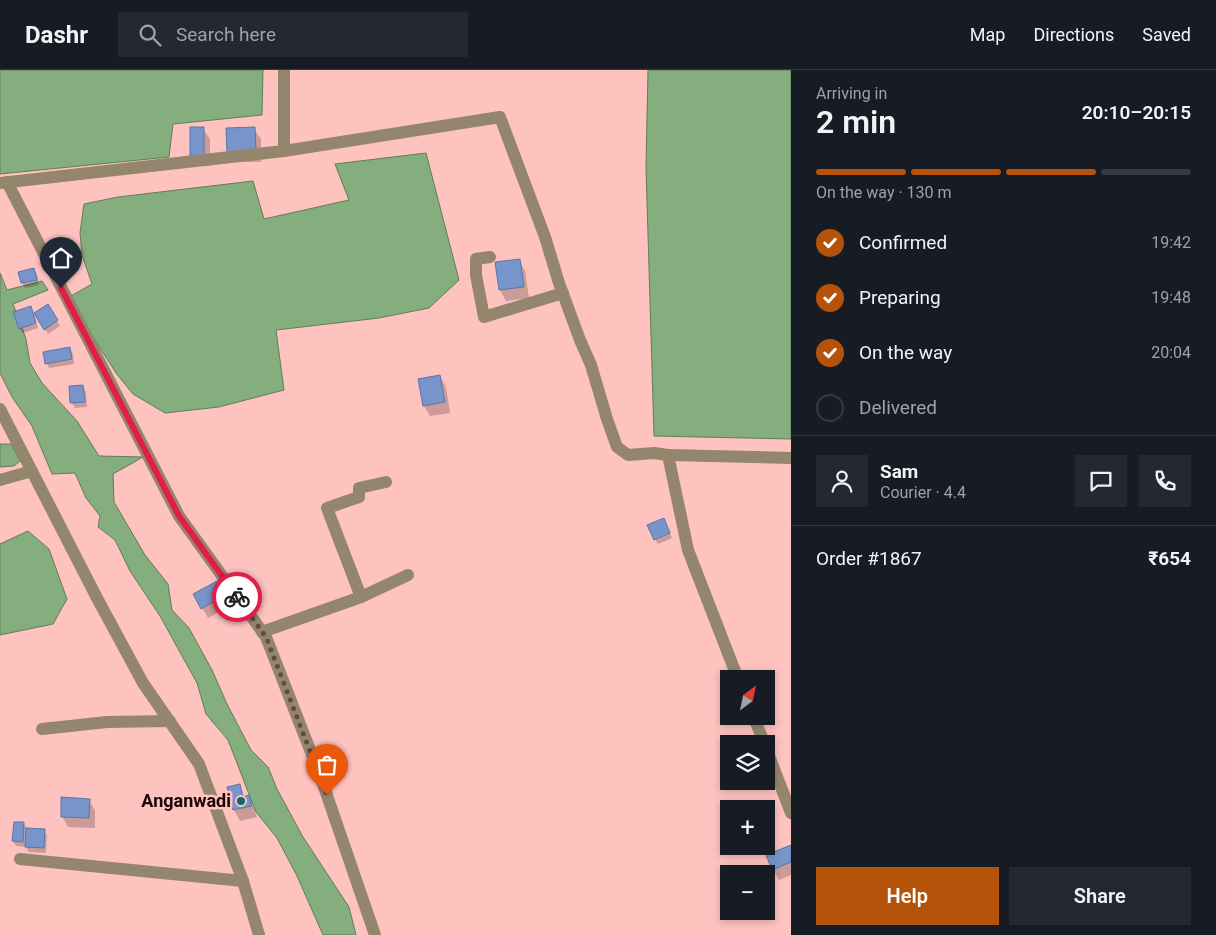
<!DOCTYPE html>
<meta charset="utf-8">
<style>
body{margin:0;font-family:Roboto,sans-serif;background:#242831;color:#f1f3f6;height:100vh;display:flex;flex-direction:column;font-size:19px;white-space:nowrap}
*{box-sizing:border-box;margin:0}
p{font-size:16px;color:#9ea1a6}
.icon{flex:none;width:28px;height:28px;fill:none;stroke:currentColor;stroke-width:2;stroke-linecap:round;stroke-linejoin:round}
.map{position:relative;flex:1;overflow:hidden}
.sheet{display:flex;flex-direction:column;background:#171b24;width:425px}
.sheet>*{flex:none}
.needle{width:32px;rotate:33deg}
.buttons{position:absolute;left:720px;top:600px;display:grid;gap:10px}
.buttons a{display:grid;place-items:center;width:55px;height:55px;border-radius:0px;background:#171b24;box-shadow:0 2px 8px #0003;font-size:25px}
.pin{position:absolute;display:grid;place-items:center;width:42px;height:42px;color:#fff;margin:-51px -21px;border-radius:50% 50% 50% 0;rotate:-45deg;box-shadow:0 0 5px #0007}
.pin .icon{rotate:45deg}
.courier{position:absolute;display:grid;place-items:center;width:50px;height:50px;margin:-25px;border:4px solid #e11d48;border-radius:50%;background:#fff;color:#222;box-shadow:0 1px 6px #0007}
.headline em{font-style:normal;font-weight:600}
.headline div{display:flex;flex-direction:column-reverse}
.headline{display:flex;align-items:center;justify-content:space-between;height:85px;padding:0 25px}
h1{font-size:32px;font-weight:600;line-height:38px}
.bar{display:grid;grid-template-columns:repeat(4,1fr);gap:8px 5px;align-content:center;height:60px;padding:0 25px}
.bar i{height:6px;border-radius:4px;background:#363941}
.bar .current{background:#b45309}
.bar p{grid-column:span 4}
.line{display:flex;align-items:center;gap:12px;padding:0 25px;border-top:1px solid #363941}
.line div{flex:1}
.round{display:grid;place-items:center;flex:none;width:52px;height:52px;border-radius:0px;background:#242831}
ol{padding:0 25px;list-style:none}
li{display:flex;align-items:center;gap:15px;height:55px}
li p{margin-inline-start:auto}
li .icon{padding:5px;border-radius:50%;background:#b45309;color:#fff;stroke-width:4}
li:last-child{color:#9ea1a6}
li i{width:28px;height:28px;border:2px solid #363941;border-radius:50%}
.primary-button{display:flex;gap:10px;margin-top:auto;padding:10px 25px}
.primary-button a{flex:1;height:58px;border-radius:0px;background:#b45309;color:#fff;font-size:20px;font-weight:600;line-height:58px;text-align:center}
.primary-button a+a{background:#242831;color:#f1f3f6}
header{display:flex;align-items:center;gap:30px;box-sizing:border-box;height:70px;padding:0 25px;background:#171b24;border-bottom:1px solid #363941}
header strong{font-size:24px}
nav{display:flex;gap:28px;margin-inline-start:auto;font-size:18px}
.search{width:350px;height:45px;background:#242831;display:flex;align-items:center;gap:12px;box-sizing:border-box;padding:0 18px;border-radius:0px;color:#9ea1a6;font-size:19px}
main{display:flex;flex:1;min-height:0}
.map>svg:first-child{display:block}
.water{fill:#84ae7e;stroke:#647b59}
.shadow{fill:#0003}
.building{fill:#7795cb;stroke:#5976aa}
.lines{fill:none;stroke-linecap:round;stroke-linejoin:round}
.minor{stroke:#94866d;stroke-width:12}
.done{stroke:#6a4645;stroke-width:5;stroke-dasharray:0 9}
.route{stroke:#e11d48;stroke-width:6}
.poi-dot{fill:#156469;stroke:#fec2bf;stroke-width:2}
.labels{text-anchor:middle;stroke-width:5;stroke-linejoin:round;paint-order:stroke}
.poi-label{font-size:18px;font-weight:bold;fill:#1b0404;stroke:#fec2bf;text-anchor:end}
</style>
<header>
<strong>Dashr</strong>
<div class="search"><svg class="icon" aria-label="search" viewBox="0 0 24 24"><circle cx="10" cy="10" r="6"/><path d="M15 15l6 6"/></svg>Search here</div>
<nav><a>Map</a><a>Directions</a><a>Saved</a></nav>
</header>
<main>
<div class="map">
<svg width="791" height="865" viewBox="0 0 791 865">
<rect width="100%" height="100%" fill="#fec2bf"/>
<g class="water">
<path d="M0 0H263L262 45 173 54 169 87 0 104Z"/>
<path d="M648 0H791V369L654 366 646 97Z"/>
<path d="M426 83 459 210 429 238 379 248 276 260 284 320 219 337 165 343 133 324 116 303 78 244 69 227 92 214 82 185 80 163 84 134 118 127 253 111 264 149 349 130 335 94Z"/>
<path d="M0 203 7 220 42 211 48 220 13 234 26 269 30 293 42 313 77 351 99 386 143 387 113 404 114 432 145 485 168 514 172 540 189 558 212 600 227 634 251 680 268 697 277 719 303 767 349 837 356 865H323L297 806 277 768 256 742 228 670 206 644 197 613 160 546 130 501 115 470 98 457 100 446 86 428 75 403 52 404 32 356 12 327 0 303Z"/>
<path d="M0 374H11L20 391 14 396 0 397Z"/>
<path d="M28 461 49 479 67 529 53 554 0 565V474Z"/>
</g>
<g class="shadow">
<path d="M203 59 210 69V96H198Z"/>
<path d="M254 59 261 69V92H234Z"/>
<path d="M519 190 525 201 529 228 506 231 500 220 496 193Z"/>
<path d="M34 200 37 204 39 215 25 218 22 213 20 203Z"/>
<path d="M47 236 60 256 48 264 35 243Z"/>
<path d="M30 238 33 243 38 258 23 263 20 259Z"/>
<path d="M70 279 73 284 74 294 49 298 47 293Z"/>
<path d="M440 306 446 317 450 343 430 346 424 336Z"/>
<path d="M83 317 86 322 87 337 75 338 72 333Z"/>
<path d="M666 454 672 468 658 474 655 469Z"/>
<path d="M221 511 234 534 208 548 195 525Z"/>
<path d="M239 715 245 728 248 727 254 738 257 747 240 751 234 740 228 718Z"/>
<path d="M89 730 95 741V758L68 757 62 746Z"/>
<path d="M24 754 27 759 44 760 47 765 46 783 29 782 26 777 16 776 13 771Z"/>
<path d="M791 777V805L779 810 773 799Z"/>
</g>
<g class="building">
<rect x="190" y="57" width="14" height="29"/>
<path d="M255 57 256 82H227L226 58Z"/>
<path d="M520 189 524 217 499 220 495 192Z"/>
<path d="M34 198 37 210 21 213 18 202Z"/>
<path d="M48 234 58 250 44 260 34 243Z"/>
<path d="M31 236 36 253 19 259 13 242Z"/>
<path d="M70 277 72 289 45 294 43 282Z"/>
<path d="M440 305 445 332 423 336 418 309Z"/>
<path d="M83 315 85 332 70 333 69 316Z"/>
<path d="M664 448 670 463 654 470 647 455Z"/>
<path d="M221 509 229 523 201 539 193 524Z"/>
<path d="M240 714 243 727 249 725 252 736 233 740 227 717Z"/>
<path d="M61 727 90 729 89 748 61 747Z"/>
<path d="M14 752H24L23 772 12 771Z"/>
<path d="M26 758 45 759 44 778 25 777Z"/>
<path d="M791 775V792L772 800 766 785Z"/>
</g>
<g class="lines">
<g class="minor">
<path d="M284 0V81"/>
<path d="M7 112 179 446 266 567 321 708 375 865"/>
<path d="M0 113 284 81 500 47 545 167 559 213 580 270 591 295 607 349 617 377 628 385 654 383 668 385"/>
<path d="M490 187 476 189V205L484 247 563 223"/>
<path d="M0 339 97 528 143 613 199 694 243 811 259 865"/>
<path d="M0 410 32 401"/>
<path d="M361 527 408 505"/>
<path d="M262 562 361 527 327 438 359 427V418L386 412"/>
<path d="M738 609 688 480 668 385 791 388"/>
<path d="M753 646 765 674"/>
<path d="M42 659 107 652 170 651"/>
<path d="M766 678 791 743"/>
<path d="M20 789 243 811"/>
</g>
</g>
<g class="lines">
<path class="done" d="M237 527 266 567 327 725"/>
<path class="route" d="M61 218 179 446 237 527"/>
</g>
<circle class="poi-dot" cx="241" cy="731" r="5"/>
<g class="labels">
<g class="poi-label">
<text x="231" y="737">Anganwadi</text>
</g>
</g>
</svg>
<div class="buttons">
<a><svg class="needle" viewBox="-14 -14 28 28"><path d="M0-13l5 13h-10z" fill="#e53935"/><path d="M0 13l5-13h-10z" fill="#9ea1a6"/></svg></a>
<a><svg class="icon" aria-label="layers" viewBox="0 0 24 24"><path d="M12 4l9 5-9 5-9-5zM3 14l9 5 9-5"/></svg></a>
<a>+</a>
<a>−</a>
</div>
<div class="pin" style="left:327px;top:725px;background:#ea580c"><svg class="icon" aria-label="bag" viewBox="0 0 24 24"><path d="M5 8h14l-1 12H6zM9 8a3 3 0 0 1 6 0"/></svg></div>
<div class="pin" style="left:61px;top:218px;background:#1f2937"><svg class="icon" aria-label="home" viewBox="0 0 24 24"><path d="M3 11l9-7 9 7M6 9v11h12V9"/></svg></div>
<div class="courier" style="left:237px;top:527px"><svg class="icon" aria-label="bike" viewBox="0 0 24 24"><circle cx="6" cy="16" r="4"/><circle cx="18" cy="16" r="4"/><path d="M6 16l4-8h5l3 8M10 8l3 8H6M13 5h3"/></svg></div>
</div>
<section class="sheet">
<div class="headline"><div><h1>2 min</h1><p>Arriving in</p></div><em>20:10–20:15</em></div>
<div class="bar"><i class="current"></i><i class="current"></i><i class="current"></i><i></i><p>On the way · 130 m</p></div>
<ol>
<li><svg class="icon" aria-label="check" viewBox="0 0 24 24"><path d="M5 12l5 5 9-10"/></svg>Confirmed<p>19:42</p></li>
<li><svg class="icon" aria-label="check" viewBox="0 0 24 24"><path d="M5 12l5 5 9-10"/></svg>Preparing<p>19:48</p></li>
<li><svg class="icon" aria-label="check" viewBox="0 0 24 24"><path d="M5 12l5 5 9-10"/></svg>On the way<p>20:04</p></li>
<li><i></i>Delivered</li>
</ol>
<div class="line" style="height:90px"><a class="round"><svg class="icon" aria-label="person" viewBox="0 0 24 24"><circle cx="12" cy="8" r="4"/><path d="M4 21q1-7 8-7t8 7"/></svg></a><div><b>Sam</b><p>Courier · 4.4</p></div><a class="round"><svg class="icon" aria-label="chat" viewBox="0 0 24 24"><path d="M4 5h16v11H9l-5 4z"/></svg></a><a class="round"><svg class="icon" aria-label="phone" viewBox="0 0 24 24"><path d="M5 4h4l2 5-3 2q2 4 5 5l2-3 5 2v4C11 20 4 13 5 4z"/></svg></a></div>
<div class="line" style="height:65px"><div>Order #1867</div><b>₹654</b></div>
<div class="primary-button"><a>Help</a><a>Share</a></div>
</section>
</main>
